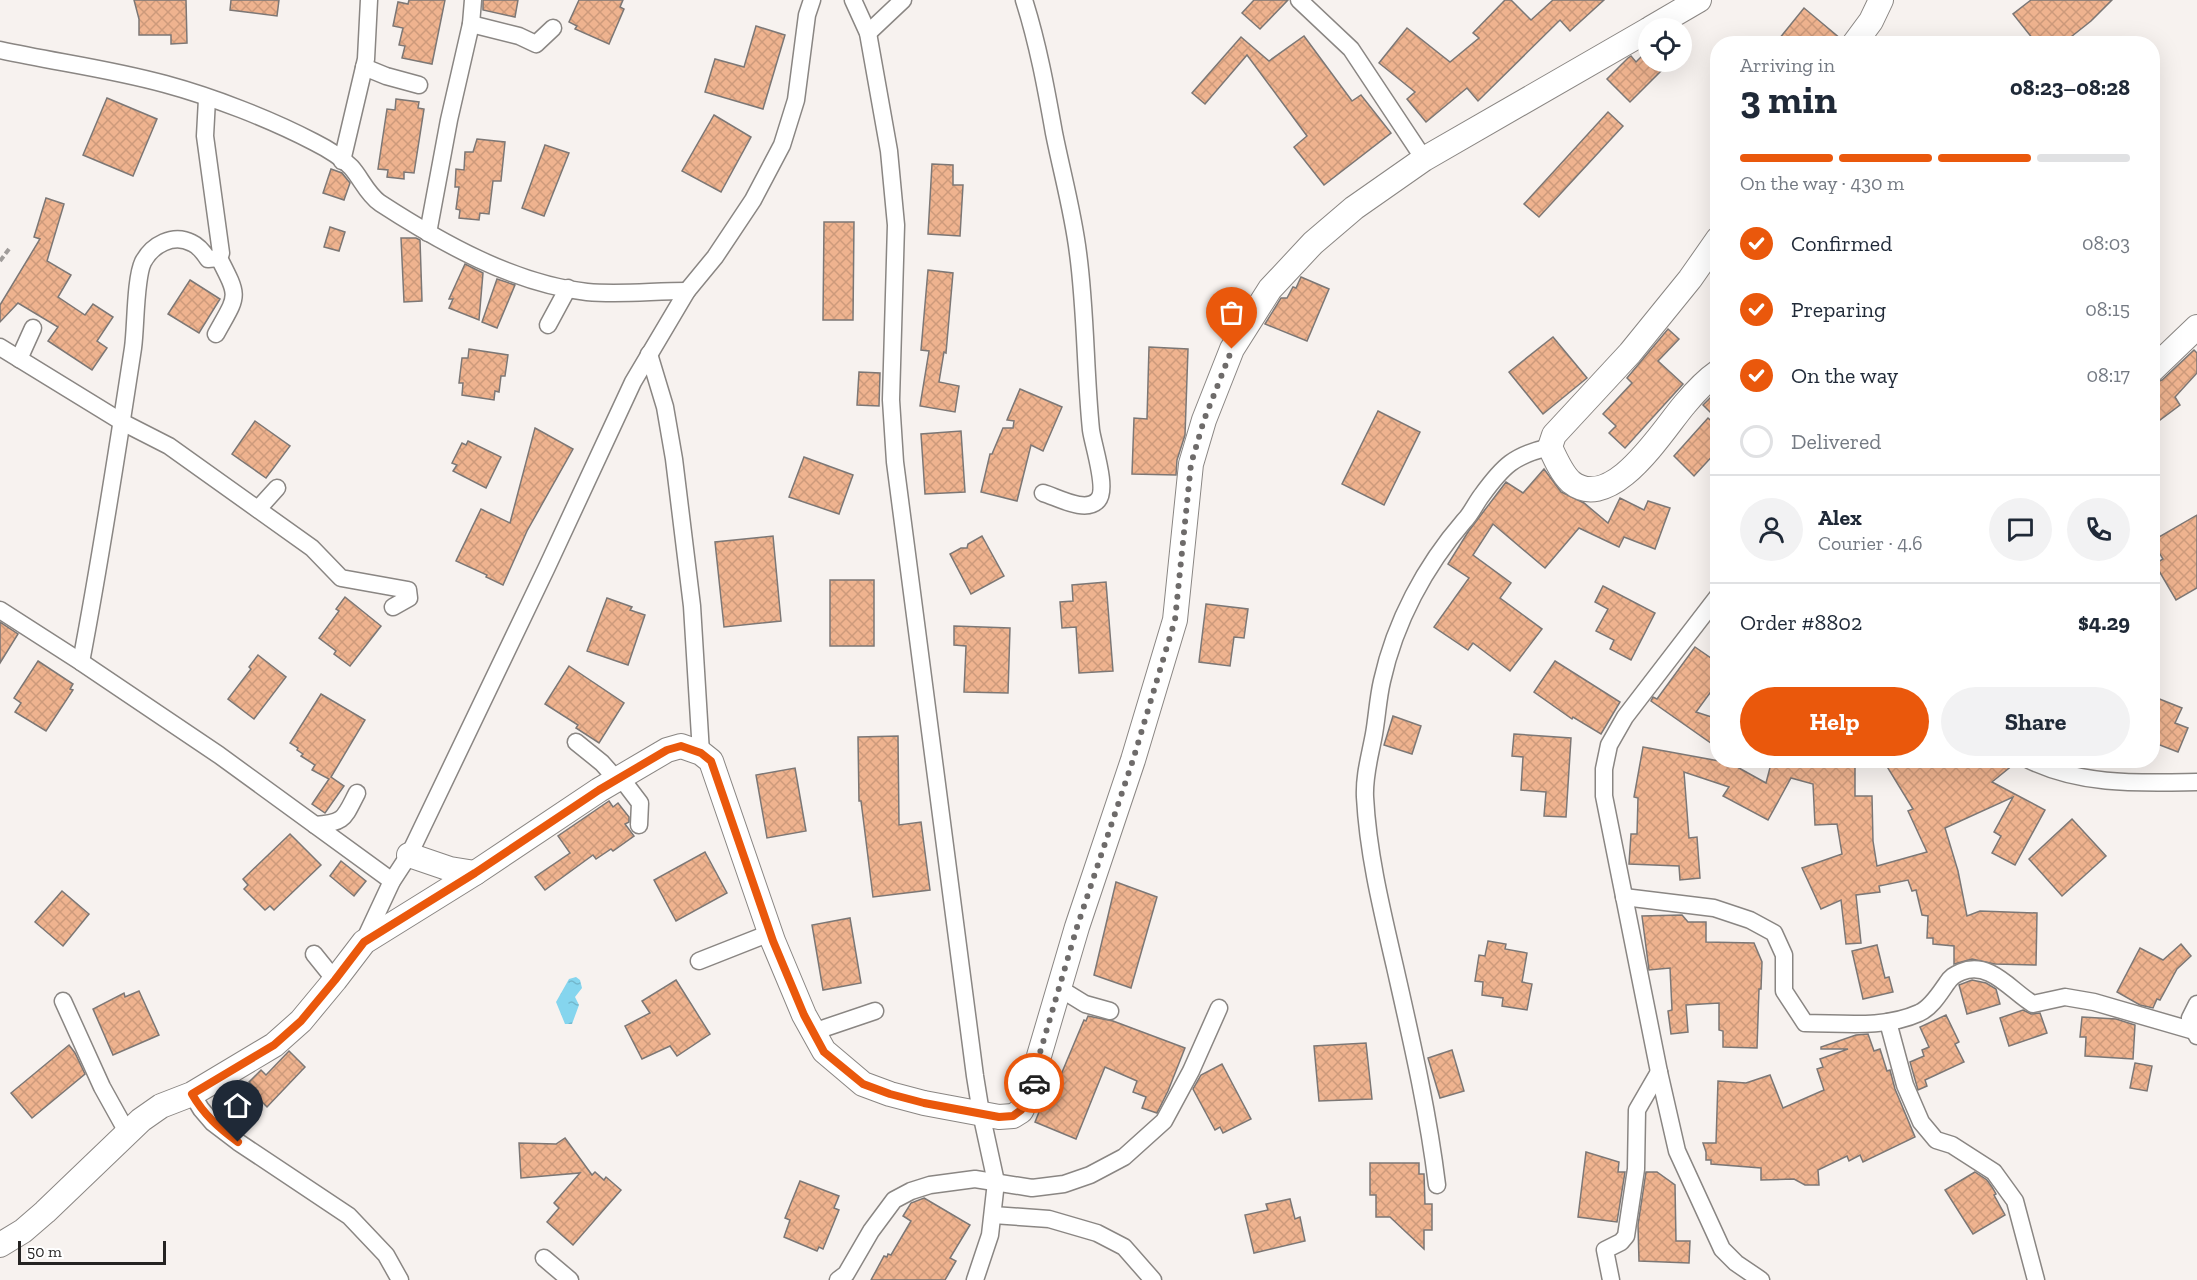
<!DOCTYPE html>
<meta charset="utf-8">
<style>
body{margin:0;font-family:"Zilla Slab",serif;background:#f2f2f3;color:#1f2937;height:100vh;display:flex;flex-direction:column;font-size:22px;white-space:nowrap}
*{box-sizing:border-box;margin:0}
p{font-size:20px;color:#747a83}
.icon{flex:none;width:33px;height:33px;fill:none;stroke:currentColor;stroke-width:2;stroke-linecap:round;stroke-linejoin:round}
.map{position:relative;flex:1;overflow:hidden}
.side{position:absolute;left:1710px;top:36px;width:450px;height:732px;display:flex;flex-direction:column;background:#fff;border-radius:24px;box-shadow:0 6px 24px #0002}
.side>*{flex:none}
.tools{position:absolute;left:1638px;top:18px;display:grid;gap:12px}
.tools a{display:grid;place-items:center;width:54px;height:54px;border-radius:50%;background:#fff;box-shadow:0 6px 24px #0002;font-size:30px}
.scale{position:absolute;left:18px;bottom:15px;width:148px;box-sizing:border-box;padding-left:6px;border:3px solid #252322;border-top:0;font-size:16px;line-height:21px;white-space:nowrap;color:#252322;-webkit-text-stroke:4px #fff;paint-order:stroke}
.pin{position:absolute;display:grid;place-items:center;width:51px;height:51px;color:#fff;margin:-62px -26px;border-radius:50% 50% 50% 0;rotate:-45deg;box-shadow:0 0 6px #0007}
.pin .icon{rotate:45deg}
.courier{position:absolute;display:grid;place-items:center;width:60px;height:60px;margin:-30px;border:4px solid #ea580c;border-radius:50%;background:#fff;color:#222;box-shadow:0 2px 8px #0007}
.head em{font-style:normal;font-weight:800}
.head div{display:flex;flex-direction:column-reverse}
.head{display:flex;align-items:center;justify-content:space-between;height:102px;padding:0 30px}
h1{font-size:39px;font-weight:800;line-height:45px}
.bar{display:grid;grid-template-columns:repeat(4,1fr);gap:9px 6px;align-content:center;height:72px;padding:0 30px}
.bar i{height:8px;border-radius:4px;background:#e0e1e3}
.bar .current{background:#ea580c}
.bar p{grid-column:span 4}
.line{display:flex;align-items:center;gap:15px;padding:0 30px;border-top:2px solid #e0e1e3}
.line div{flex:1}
.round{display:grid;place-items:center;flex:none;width:63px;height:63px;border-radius:32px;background:#f2f2f3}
ol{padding:0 30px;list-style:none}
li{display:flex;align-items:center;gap:18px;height:66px}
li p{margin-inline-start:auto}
li .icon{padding:6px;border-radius:50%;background:#ea580c;color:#fff;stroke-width:4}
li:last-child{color:#747a83}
li i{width:33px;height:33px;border:3px solid #e0e1e3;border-radius:50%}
.button{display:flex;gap:12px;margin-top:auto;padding:12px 30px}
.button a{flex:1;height:69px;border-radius:36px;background:#ea580c;color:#fff;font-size:24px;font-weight:800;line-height:69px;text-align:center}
.button a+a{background:#f2f2f3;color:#1f2937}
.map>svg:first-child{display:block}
.water{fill:url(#water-ripples)}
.building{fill:url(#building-cross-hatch);stroke:#7c7775;stroke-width:1.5}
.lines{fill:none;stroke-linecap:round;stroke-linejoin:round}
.minor-casing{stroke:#8a8683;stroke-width:19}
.secondary-casing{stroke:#8a8683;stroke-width:26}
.path{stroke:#a09c9a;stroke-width:4;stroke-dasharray:6 3;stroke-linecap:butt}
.minor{stroke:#fff;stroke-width:16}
.secondary{stroke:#fff;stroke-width:24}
.done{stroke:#6e6b6a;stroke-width:6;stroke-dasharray:0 10.8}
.route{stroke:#ea580c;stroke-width:8}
</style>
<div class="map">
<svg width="2197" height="1280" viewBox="0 0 2197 1280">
<defs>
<pattern id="water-ripples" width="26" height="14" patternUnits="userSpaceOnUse" patternTransform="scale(1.5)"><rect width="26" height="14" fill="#85d5ee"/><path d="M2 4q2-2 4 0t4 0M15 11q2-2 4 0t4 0" fill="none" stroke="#73b7cc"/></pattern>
<pattern id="building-cross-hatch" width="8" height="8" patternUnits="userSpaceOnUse" patternTransform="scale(1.5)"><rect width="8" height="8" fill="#efb38f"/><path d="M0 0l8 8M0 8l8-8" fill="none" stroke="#cd9a7b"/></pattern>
</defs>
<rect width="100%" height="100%" fill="#f7f2ef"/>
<path class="water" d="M576 977 580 980 582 988 575 997 579 1005 572 1024H565L556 1002 569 979Z"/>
<g class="building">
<path d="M134 0H186L187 43 171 44V35H139V19Z"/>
<path d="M231 0H279L277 16 230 10Z"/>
<path d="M409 0H445L432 64 402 58 405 46 399 45 403 28 393 26 398 2 408 4Z"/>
<path d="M483 0H518L515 17 483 10Z"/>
<path d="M579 0H623L620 7 624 9 609 44 575 29 577 26 569 22Z"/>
<path d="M1254 0H1288L1260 29 1242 13Z"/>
<path d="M1505 0H1511L1531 20 1553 0H1604L1570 31 1560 20 1478 101 1467 88 1426 122 1407 99 1415 92 1379 63 1407 28 1450 62 1479 38 1473 33Z"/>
<path d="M2031 0H2112L2091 21 2062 44H2037L2013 14Z"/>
<path d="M1804 8 1841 39 1840 44H1775Z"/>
<path d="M756 26 785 35 763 109 705 92 715 59 744 67Z"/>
<path d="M1304 36 1352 101 1361 95 1391 133 1324 185 1294 147 1307 136 1247 55 1205 104 1192 93 1241 37 1269 61Z"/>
<path d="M1648 50V62H1670L1630 102 1607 79 1628 58 1631 56 1636 62Z"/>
<path d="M107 98 157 119 133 176 83 155Z"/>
<path d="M396 99 419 102 418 108 424 109 414 173 404 172V179L387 177 388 170 378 169 387 109 395 110Z"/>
<path d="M1608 112 1623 126 1539 217 1524 204Z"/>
<path d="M714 115 751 137 721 192 682 171Z"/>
<path d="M477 139 505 142 501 181H493L489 214 480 213 479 220 459 218 460 210 456 209 459 187H455L456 169 464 170 465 152H473Z"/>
<path d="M545 145 569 153 544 216 522 208Z"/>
<path d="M932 164 953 165V185H963L960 236 928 234Z"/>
<path d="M331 169 342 173 350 183 344 200 323 193Z"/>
<path d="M46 198 64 204 47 261 71 275 58 297 85 315 93 304 113 317 97 341 107 348 92 370 48 341 58 327 18 303 0 322V305L40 239 34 237Z"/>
<path d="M824 222H854L853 320H823Z"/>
<path d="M330 227 345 232 339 251 324 247Z"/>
<path d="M401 238H416L420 240 422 301 404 302Z"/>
<path d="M465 264 483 273 479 320 449 308 453 299H449Z"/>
<path d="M928 270 953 273 946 353 944 352 939 382 959 386 955 412 920 406 929 351 921 350Z"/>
<path d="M1301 277 1329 289 1307 341 1265 324 1281 298H1287L1293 287 1296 288Z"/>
<path d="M497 279 515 285 497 328 482 322Z"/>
<path d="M190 280 220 299 199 333 168 314Z"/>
<path d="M1668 329 1679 339 1658 361 1683 384 1625 448 1609 433 1616 426 1603 414 1632 383 1627 378Z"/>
<path d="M1553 337 1587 378 1543 414 1509 372Z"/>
<path d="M1149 347 1188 349 1185 435 1177 460 1176 475 1132 474 1134 418 1147 419Z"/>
<path d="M469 349 508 355 505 376H501L499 392 495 391 494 400 462 395 463 383H459L462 358H468Z"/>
<path d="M2194 350 2197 353V373L2175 397 2180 405 2152 426V384L2162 380Z"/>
<path d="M859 372 880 373 879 406 857 405Z"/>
<path d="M1020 389 1062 407 1043 451 1031 445 1017 501 981 492 990 454H992L1003 428H1013L1014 421 1007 420Z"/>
<path d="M1718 390V404L1710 412 1703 405Z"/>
<path d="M1378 411 1420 432 1384 505 1342 484Z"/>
<path d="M1708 418 1718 427V450L1694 476 1674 456Z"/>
<path d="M255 421 290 446 266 478 232 454Z"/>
<path d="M535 428 573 449 527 531 503 585 486 577 487 575 456 561 481 509 510 523Z"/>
<path d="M961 431 965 492 925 494 921 434Z"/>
<path d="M468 441 501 457 486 488 453 471 457 465 452 463 462 443 466 445Z"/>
<path d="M804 457 853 475 839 514 789 497Z"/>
<path d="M1544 469 1561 492 1584 503 1608 523 1620 498 1644 510 1648 501 1670 508 1655 549 1624 537 1619 547 1579 528 1545 568 1493 524 1473 555 1511 583 1500 598 1542 629 1510 671 1473 643 1468 650 1434 627 1469 578 1448 564 1468 532 1506 482 1523 493Z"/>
<path d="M2197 515V588L2176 600 2155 564 2163 559 2152 541Z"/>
<path d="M773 536 781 621 724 627 715 542Z"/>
<path d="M982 536 1004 576 971 594 950 554 961 548H967L968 544Z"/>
<rect x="830" y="580" width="44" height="66"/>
<path d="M1106 582 1113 671 1079 673 1076 627 1062 628 1060 602 1073 601 1072 585Z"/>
<path d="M1603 586 1655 613 1631 660 1610 649 1614 640 1596 631 1608 609 1595 602Z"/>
<path d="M345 597 381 626 350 666 334 654 336 651 319 638 339 611 336 609Z"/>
<path d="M607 598 632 607 630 610 645 615 628 665 587 651Z"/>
<path d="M1206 604 1248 609 1244 638 1234 637 1230 666 1199 662Z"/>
<path d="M0 622 18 634 0 663Z"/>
<path d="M954 626 1010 628 1008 693 964 692 966 646 954 645Z"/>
<path d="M1695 647 1718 663V682L1696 712 1718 719V748L1651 701 1653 697 1657 699Z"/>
<path d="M258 655 286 677 254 719 228 699 251 669 249 667Z"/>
<path d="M38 661 73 684 70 689 73 690 46 731 15 712 21 703 14 698Z"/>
<path d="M1555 661 1620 702 1601 734 1573 717 1572 719 1534 692Z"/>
<path d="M569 666 624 703 599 743 576 728 578 725 545 704Z"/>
<path d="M321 694 365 720 331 777 344 786 325 813 312 804 329 779 312 770 315 765 301 756 303 754 297 750 298 748 290 743Z"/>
<path d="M2152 696 2182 708 2175 723 2188 728 2178 752 2152 742Z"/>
<path d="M1393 716 1421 726 1412 754 1384 745Z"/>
<path d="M1514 734 1571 738 1566 817 1544 816 1546 792 1521 790 1523 757 1512 756Z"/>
<path d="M898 736 899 825 921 822 930 890 873 897 861 801H859L858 737Z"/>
<path d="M1643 747 1730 763 1766 783 1772 760H1855V796H1872L1873 841 1877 866 1927 852 1908 811 1913 809 1883 760H2019L1992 782 2045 810 2015 865 1992 853 2001 836 1994 832 2013 797 1945 828 1958 871 1967 916 1980 911 2037 913 2036 965 1995 964 1972 959 1954 964V946L1933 944V938H1927L1928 916 1922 915 1916 890 1912 891 1908 880 1879 886 1880 892 1856 895 1861 943 1846 944 1841 900 1821 909 1802 868 1842 854 1837 824 1815 825 1813 784 1791 778 1768 820 1723 796 1729 787 1684 772 1689 838 1697 837 1700 878 1680 880 1679 866 1629 864 1631 834H1637L1638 798 1634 797Z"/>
<path d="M795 768 806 831 767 838 756 775Z"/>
<path d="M609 801 613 807 618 803 629 817V822L625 824 634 836 613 851 611 849 596 859 593 855 545 890 535 877 570 853 558 836Z"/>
<path d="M2072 819 2106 856 2062 896 2029 859Z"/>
<path d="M290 834 321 865 274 910 270 906 265 910 244 889 248 885 243 879Z"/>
<path d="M705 852 727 893 676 921 654 880Z"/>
<path d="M341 861 366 881 354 896 330 876Z"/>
<path d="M1116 882 1157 897 1131 988 1094 975Z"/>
<path d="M62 891 89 914 63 946 35 922Z"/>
<path d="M1682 915 1688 922H1706V942L1754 943 1762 962 1761 989H1759L1757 1048 1723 1047V1031L1719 1030V1003L1686 1005 1688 1032 1671 1034 1668 1011 1672 1010 1670 968 1649 970 1642 916Z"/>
<path d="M850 918 861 983 823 990 812 925Z"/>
<path d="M1488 941 1506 944 1505 949 1527 953 1522 982 1532 984 1527 1010 1502 1006 1503 998 1482 995 1483 982 1475 981 1479 955 1485 956Z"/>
<path d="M2181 944 2191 956 2177 969 2160 1000 2157 999 2153 1008 2140 1005 2117 992 2140 948 2163 960Z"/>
<path d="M1877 945 1885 978 1889 977 1893 992 1863 999 1852 951Z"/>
<path d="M676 980 710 1034 677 1056 670 1046 642 1059 625 1026 650 1013 642 1001Z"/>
<path d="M1972 980 1986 983 1996 989 2000 1004 1967 1014 1959 985Z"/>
<path d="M139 991 159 1035 113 1055 93 1009 124 993 125 997Z"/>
<path d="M2023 1010 2031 1014 2040 1013 2047 1033 2009 1046 2000 1018Z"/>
<path d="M1946 1015 1959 1042 1955 1044 1964 1062 1925 1080 1927 1086 1918 1090 1910 1062 1924 1056 1922 1050 1929 1047 1920 1027Z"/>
<path d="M1088 1016 1113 1021 1185 1048 1168 1091 1157 1113 1142 1108 1146 1097 1133 1092 1137 1081 1105 1067 1076 1139 1035 1122 1054 1075 1060 1077 1084 1020 1086 1021Z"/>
<path d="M2082 1017 2116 1019 2135 1025 2133 1059 2085 1056 2086 1037H2080Z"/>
<path d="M1868 1034 1874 1051 1880 1049 1887 1071 1890 1070 1895 1089 1915 1137 1863 1162 1860 1155 1849 1161 1847 1156 1818 1170 1819 1185H1805L1794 1179 1761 1180V1168L1711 1164V1160H1706V1152L1703 1143H1716L1718 1081 1746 1083 1770 1075 1783 1108 1824 1090 1817 1069 1823 1067 1820 1059 1848 1049H1821V1047L1856 1035Z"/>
<path d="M1366 1043 1372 1099 1319 1101 1314 1046Z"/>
<path d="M69 1045 75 1053 85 1074 32 1118 11 1093Z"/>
<path d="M1452 1050 1464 1091 1440 1098 1428 1058Z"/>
<path d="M289 1051 305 1067 267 1107 255 1095 258 1091 249 1082 261 1070 266 1075Z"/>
<path d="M2135 1063 2152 1066 2147 1091 2130 1088Z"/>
<path d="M1222 1064 1251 1119 1223 1133 1220 1127 1215 1130 1193 1089 1201 1075Z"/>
<path d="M565 1138 592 1175 595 1172 604 1180 606 1177 621 1190 573 1245 547 1222 559 1208 554 1203 580 1173 521 1178 519 1143 556 1144Z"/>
<path d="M1586 1152 1619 1162 1618 1172H1625L1617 1222 1578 1217Z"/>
<path d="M1370 1163H1419V1174H1424L1425 1204H1432V1230H1424V1249L1390 1217H1376V1195H1370Z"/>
<path d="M1646 1172H1657L1675 1185 1676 1241H1690L1689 1263 1639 1261 1638 1225Z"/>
<path d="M1975 1172 1987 1180 1992 1187 1996 1194 1994 1195 2005 1215 1973 1234 1945 1190Z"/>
<path d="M800 1181 839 1196 834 1208 839 1210 823 1249 819 1247 817 1251 784 1237 790 1220 785 1218Z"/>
<path d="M924 1198 970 1225 950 1258 956 1261 945 1280H871L884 1256 887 1257 888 1254 891 1255 911 1221 903 1216 911 1203Z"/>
<path d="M1290 1199 1295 1219 1300 1217 1305 1241 1254 1253 1245 1215 1268 1210 1266 1204Z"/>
</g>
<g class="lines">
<defs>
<g id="minor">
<path d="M853 0 868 33 889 151 896 225 891 400 895 462 975 1076 981 1113 996 1182 990 1235 975 1280"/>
<path d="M1024 0C1038 44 1046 88 1054 133 1062 173 1073 212 1078 253 1086 312 1085 371 1091 430 1093 445 1108 489 1098 500 1086 514 1057 497 1043 493"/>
<path d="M1299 0 1351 49 1424 159"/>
<path d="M471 24 519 36 536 44 553 28"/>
<path d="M868 33 903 0"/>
<path d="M0 50C55 62 111 69 165 84 213 97 270 119 314 142 326 148 341 157 351 167 361 178 367 194 380 203 440 242 514 284 587 292 620 295 653 291 687 291"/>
<path d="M364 67 386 76 419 85"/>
<path d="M342 161 366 59 369 0"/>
<path d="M428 233 449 120 471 24 473 0"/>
<path d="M548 325 568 288"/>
<path d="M216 334C238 294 240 299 219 258"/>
<path d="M0 347 122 422 169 446 312 548 341 578 408 590 409 598 393 607"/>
<path d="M649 354 665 407 674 459 692 606 701 753"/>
<path d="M19 359 33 328"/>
<path d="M258 509 277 488"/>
<path d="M1718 596 1625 717 1609 745 1604 769V796L1659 1072 1677 1151 1722 1249 1736 1263 1761 1280"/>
<path d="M0 610 81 662 219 755 392 881"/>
<path d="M81 662C101 557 117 453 133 348 136 327 135 279 143 262 152 245 173 233 192 243 199 246 204 253 208 259L219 258 221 253 205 136 207 99"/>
<path d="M576 742 602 763 617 780"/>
<path d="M2029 760C2082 786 2140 783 2197 782"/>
<path d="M621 778 640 803 639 825"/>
<path d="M315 825C345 823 344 818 357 793"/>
<path d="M1624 897 1714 908 1750 920 1774 933 1784 955V991L1805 1023C1842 1023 1884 1029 1919 1013 1931 1008 1940 993 1947 983 1951 977 1954 975 1961 972 1990 960 2011 991 2033 1004L2065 997 2094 1002 2194 1031"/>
<path d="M364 941 392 881 409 855 547 567 633 382 687 291 715 257 753 200 782 145 796 100 807 15 812 0"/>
<path d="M314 954 335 980"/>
<path d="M699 961 770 933"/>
<path d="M1059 988 1085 1004 1110 1011"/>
<path d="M63 1001 102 1087 127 1132"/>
<path d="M2197 1004 2190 1018 2197 1036"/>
<path d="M1888 1022 1905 1085 1921 1122 1936 1140 1952 1145 1994 1172 2015 1201 2036 1280"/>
<path d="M813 1032 875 1011"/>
<path d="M192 1094 201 1109 213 1123 238 1142 349 1216 386 1255 400 1280"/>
<path d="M1437 1185C1428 1111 1411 1038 1395 967 1382 911 1368 854 1365 797 1364 775 1370 756 1374 734 1377 717 1378 698 1382 681 1395 622 1425 566 1464 521 1472 513 1475 504 1482 495 1503 466 1514 455 1550 447"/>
<path d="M993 1215 1049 1219 1097 1233 1124 1247 1153 1280"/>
<path d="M544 1258 570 1280"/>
<path d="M838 1280 846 1274 871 1231 894 1200 911 1191 930 1185 975 1179 1032 1188 1064 1184 1090 1175 1124 1157 1164 1121 1191 1071 1219 1008"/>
<path d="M1611 1280 1605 1250 1621 1242 1626 1236 1636 1169 1637 1110 1659 1072"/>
</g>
<g id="secondary">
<path d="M1651 28 1699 0"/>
<path d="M1854 44 1871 21 1881 0"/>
<path d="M1718 239 1690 279 1630 353 1554 435 1550 447C1555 458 1562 474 1571 482 1612 515 1664 428 1685 404 1695 392 1705 381 1718 372"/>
<path d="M2152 370 2197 327"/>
<path d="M409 855 450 869 475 873"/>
<path d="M0 1245 23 1231 45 1212 141 1120 161 1106 192 1094 274 1045 301 1021 335 980 364 942 475 873 599 790 667 750 681 746 701 753 711 761 773 941 804 1015 824 1051 863 1084 890 1094 924 1103 999 1117 1013 1116 1021 1111 1030 1094 1039 1056 1077 927 1133 760 1175 620 1191 464 1204 420 1232 349 1270 289 1313 243 1354 208 1424 159 1648 30"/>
</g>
</defs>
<use href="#minor" class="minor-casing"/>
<use href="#secondary" class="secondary-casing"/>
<path class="path" d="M0 261 9 249"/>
<use href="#minor" class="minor"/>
<use href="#secondary" class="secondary"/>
</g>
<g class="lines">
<path class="done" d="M1034 1083 1039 1056 1077 927 1133 760 1175 620 1191 464 1204 420 1232 349"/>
<path class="route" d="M238 1142C219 1128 204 1115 192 1094L274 1045 301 1021 335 980 364 942 475 873 599 790 667 750 681 746 701 753 711 761 773 941 804 1015 824 1052 863 1084 890 1094 924 1103 999 1117 1013 1116 1021 1110 1027 1102 1034 1083"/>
</g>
</svg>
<div class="tools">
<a><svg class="icon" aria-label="locate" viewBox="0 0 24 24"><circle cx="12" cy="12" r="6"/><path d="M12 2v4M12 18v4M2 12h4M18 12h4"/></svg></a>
</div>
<div class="scale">50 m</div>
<div class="pin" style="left:1232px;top:349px;background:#ea580c"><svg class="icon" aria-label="bag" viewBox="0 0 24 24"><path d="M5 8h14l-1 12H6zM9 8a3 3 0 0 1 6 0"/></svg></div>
<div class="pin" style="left:238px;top:1142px;background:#1f2937"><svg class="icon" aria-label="home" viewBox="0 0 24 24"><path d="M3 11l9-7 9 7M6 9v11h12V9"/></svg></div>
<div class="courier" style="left:1034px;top:1083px"><svg class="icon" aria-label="car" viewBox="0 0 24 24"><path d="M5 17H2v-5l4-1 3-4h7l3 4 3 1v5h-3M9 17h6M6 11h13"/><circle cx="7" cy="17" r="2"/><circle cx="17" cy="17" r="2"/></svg></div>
<section class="side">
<div class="head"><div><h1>3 min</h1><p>Arriving in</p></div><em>08:23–08:28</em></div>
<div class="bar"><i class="current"></i><i class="current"></i><i class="current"></i><i></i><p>On the way · 430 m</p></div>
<ol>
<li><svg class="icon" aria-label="check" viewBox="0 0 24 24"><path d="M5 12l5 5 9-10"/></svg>Confirmed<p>08:03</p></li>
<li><svg class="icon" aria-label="check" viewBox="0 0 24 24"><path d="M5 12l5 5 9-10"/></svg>Preparing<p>08:15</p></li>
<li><svg class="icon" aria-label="check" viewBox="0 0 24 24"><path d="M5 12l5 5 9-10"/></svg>On the way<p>08:17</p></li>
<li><i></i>Delivered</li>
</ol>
<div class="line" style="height:108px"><a class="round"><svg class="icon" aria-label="person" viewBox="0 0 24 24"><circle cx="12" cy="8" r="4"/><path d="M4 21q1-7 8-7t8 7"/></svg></a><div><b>Alex</b><p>Courier · 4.6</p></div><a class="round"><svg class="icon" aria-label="chat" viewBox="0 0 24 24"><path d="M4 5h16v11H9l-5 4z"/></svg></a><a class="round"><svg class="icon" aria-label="phone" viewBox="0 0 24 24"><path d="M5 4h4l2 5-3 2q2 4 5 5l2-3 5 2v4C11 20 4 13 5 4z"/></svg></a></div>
<div class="line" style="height:78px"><div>Order #8802</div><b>$4.29</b></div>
<div class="button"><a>Help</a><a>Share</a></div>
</section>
</div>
